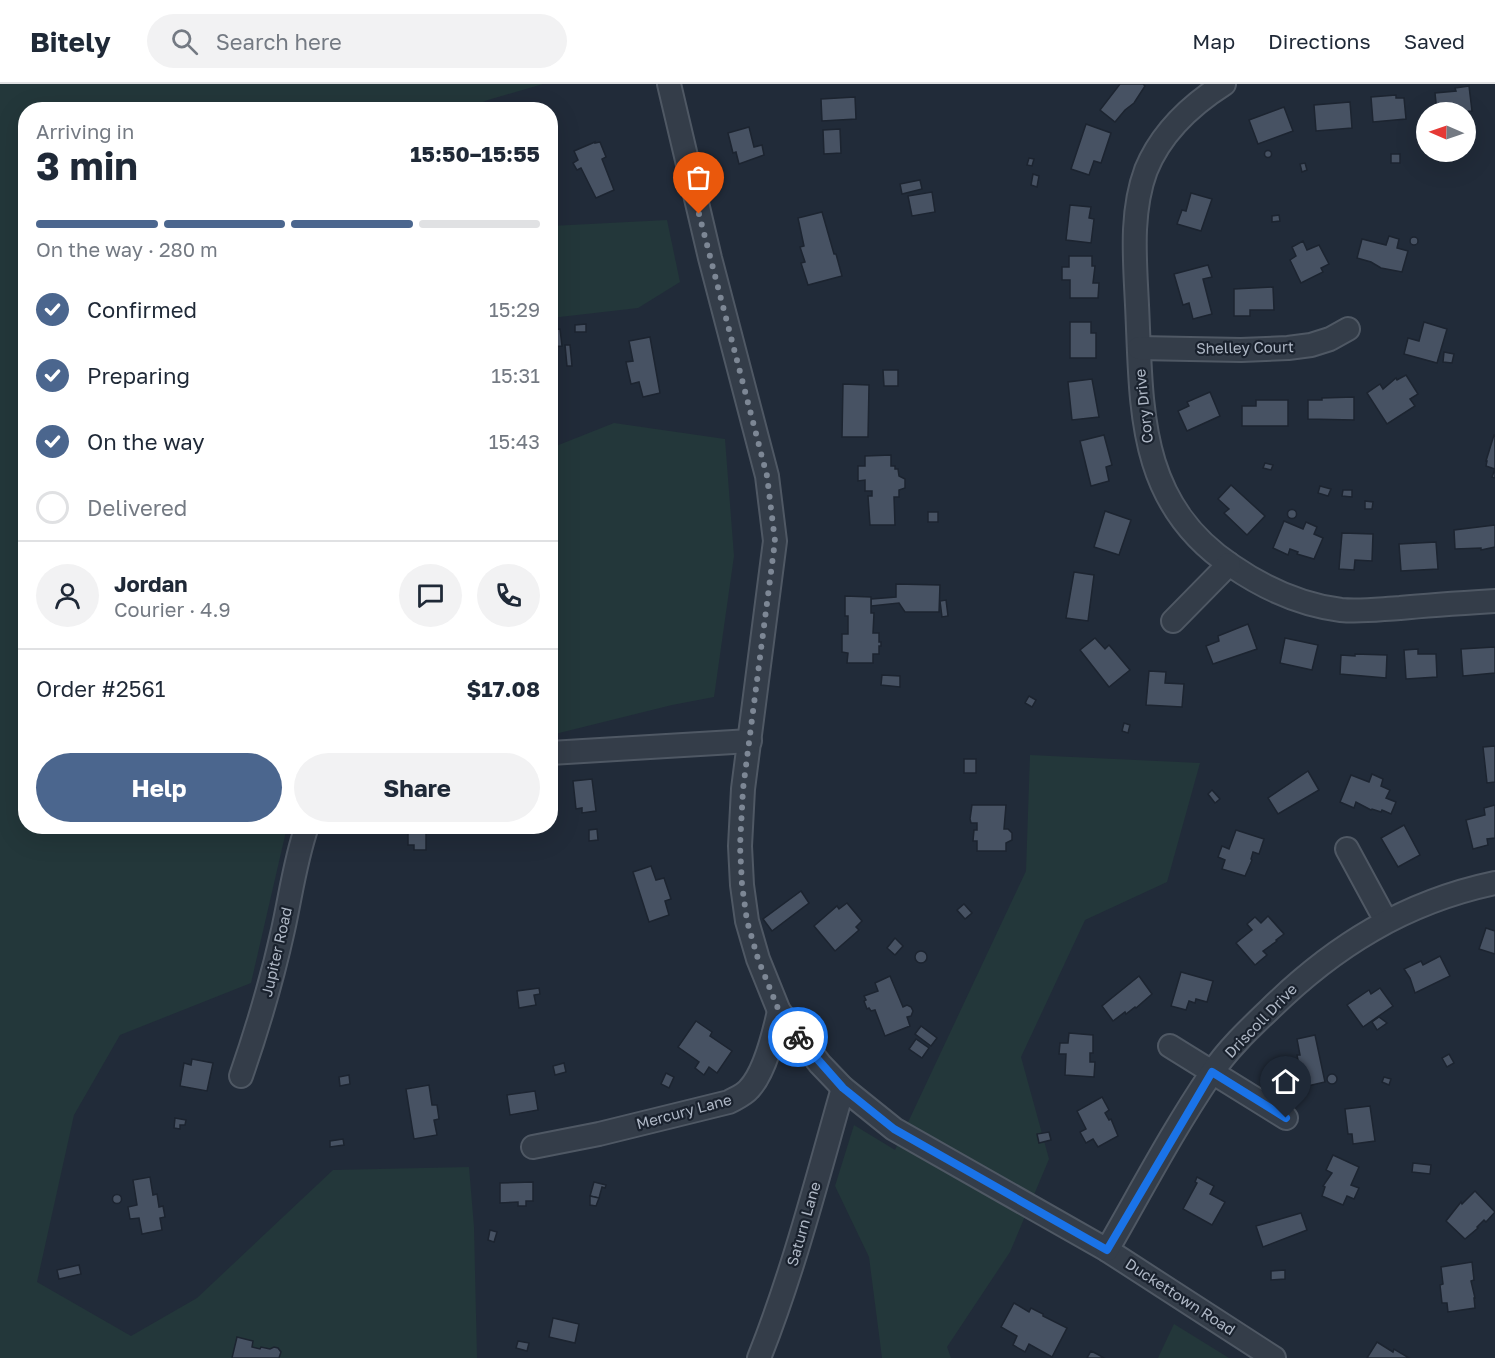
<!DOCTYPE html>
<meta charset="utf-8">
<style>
body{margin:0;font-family:"Golos Text",sans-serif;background:#f2f2f3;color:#1f2937;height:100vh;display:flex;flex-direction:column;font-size:22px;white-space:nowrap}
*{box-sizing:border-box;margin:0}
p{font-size:20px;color:#747a83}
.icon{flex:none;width:33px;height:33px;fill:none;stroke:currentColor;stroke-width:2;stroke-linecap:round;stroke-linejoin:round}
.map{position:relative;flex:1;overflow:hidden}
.details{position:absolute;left:18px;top:18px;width:540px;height:732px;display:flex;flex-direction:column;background:#fff;border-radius:24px;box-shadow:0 6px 24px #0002}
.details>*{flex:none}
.needle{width:39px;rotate:272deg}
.tools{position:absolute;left:1416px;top:18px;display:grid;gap:12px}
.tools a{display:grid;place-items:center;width:60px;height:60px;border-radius:50%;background:#fff;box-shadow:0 6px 24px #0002;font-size:30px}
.pin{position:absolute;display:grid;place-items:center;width:51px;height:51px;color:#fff;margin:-62px -26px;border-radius:50% 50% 50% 0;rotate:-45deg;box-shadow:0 0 6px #0007}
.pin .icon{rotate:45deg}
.courier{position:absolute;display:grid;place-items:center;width:60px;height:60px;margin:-30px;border:4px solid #1a73e8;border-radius:50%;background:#fff;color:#222;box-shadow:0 2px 8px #0007}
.head em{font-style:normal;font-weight:700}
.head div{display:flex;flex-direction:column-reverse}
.head{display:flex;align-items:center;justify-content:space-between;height:102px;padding:0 18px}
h1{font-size:39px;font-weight:700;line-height:45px}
.bar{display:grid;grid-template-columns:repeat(4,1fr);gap:9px 6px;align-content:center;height:72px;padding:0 18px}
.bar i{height:8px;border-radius:4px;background:#e0e1e3}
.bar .selected{background:#4b668e}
.bar p{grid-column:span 4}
.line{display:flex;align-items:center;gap:15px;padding:0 18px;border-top:2px solid #e0e1e3}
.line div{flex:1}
.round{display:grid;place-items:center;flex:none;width:63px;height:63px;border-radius:32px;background:#f2f2f3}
ol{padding:0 18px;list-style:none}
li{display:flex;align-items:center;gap:18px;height:66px}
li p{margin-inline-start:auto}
li .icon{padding:6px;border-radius:50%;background:#4b668e;color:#fff;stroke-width:4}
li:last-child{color:#747a83}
li i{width:33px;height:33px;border:3px solid #e0e1e3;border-radius:50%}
.button{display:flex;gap:12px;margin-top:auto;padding:12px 18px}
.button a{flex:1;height:69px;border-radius:36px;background:#4b668e;color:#fff;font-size:24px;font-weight:700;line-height:69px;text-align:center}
.button a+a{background:#f2f2f3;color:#1f2937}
header{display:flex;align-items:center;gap:36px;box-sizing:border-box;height:84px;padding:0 30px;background:#fff;border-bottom:2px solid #e0e1e3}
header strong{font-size:28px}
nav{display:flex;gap:33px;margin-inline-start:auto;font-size:21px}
.search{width:420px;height:54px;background:#f2f2f3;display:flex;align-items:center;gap:15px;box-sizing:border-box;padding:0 21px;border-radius:33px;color:#747a83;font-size:22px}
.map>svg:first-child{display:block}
.green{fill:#23373a}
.building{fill:#475263;stroke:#1c2430;stroke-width:1.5}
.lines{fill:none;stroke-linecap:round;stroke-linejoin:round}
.minor-casing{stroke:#4f5864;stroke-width:26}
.minor{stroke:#343d49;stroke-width:22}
.done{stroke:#7d8795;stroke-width:6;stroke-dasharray:0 10.8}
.route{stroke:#1a73e8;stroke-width:8}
.labels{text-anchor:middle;stroke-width:4.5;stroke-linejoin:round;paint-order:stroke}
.street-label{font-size:15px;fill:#afb8c6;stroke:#1a222e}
</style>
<header>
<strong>Bitely</strong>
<div class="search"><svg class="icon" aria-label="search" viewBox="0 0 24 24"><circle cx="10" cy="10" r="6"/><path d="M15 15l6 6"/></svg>Search here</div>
<nav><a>Map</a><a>Directions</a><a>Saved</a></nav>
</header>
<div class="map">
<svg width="1495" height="1274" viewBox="0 0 1495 1274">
<rect width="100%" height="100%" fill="#212b39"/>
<g class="green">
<path d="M0 0H543L488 16 465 25 26 26V742L287 743 251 899 120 951 74 1031 37 1198 131 1252 197 1214 333 1086 469 1083 474 1143 477 1274H0Z"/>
<path d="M667 136 680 198 638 224 551 234V142Z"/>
<path d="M614 339 725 355 734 472 714 613 672 621 551 651V364Z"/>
<path d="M1030 671 1200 679 1167 798 1085 836 1021 973 1049 1075 1010 1168 947 1263 951 1274H882L869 1173 835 1102 854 1041 895 1066 1026 787Z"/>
<path d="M1174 1240 1229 1274H1158Z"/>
</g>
<g class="building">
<path d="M1120 0H1143L1145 2 1134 19 1125 26 1115 38 1100 26Z"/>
<path d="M1469 2 1472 27 1437 28 1435 9 1456 7 1455 4Z"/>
<path d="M1396 11V14H1404L1406 35 1373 38 1371 13Z"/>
<path d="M855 13 856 35 822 37 821 15Z"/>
<path d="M1350 18 1352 44 1316 47 1314 21Z"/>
<path d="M1284 23 1293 47 1258 60 1249 36Z"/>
<path d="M1086 40 1111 49 1101 79 1094 77 1089 91 1071 85Z"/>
<path d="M749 43 754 63 762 61 764 71 739 80 736 68 733 69 728 49Z"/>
<path d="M840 45 841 69 824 70 823 46Z"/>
<path d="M595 58V59L600 58 606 73 602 75 614 106 596 114 581 84 577 86 573 79 578 76 574 67Z"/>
<circle cx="1268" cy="70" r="3.5"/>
<rect x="1391" y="70" width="9" height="9"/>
<path d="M1029 74 1034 75 1032 82 1027 81Z"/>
<path d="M1305 79 1307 86 1302 88 1300 80Z"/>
<path d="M1033 90 1039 92 1037 103 1031 101Z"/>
<path d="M920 96 922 105 902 110 900 100Z"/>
<path d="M932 108 935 128 912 132 908 112Z"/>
<path d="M1191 109 1212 115 1201 147 1177 140 1182 126 1186 127Z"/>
<path d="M1070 121 1091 123 1089 134 1094 135 1091 159 1066 156Z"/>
<path d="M822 128 834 170H836L842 192 808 201 801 179 805 178 800 163 804 162 798 134Z"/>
<path d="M1279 131 1280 137 1272 138V132Z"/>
<path d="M1389 152 1399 155 1397 164 1408 167 1402 188 1381 184 1371 178 1357 174 1362 155 1386 161Z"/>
<circle cx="1414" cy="157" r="4"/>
<path d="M1303 157 1307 166 1319 161 1329 180 1321 184 1323 188 1301 199 1290 176 1296 172 1292 163Z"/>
<path d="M1069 172H1092V182H1095L1093 199H1099L1098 214H1070V196H1062V183H1069Z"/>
<path d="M1208 181 1212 193 1203 195 1212 230 1193 235 1189 219 1183 221 1174 190Z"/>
<path d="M1273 203 1274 226H1250V232H1234V205Z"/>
<path d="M1070 238H1091V249H1096V274H1070Z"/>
<path d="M1424 238 1447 245 1437 279 1404 270 1408 254 1419 257Z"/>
<path d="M586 240V248H575V241Z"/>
<path d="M560 245 562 262 550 263V246Z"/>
<path d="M650 253 660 309 643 313 639 298 631 300 626 278 633 277 629 257Z"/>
<path d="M565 261H570L572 282H567Z"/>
<path d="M1444 268 1454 270 1452 279 1443 278Z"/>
<path d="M883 286H898V302H884Z"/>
<path d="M1406 291 1418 310 1410 315 1415 322 1387 340 1367 309 1380 300 1383 305 1396 294 1397 296Z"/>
<path d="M1092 295 1099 333 1072 336 1068 298Z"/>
<path d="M843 300 869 301 868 353H842Z"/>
<path d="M1210 308 1220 332 1187 347 1178 327 1189 322 1187 318Z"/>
<path d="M1354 313V336L1308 335V316H1322V314Z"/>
<path d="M1256 316H1288V342H1242V322H1256Z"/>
<path d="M1104 351 1112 381 1106 383 1109 397 1091 402 1080 357Z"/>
<path d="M1494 351H1495V394L1492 393 1495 385 1486 382 1487 377H1486Z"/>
<path d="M891 371V382H895V385H898L899 392 905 395V404L899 406V413H894L895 441H870L868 412H872V407H865V396L858 397V382H865V372Z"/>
<path d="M1265 379 1273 381 1271 386 1263 384Z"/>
<path d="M1231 401 1265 432 1247 451 1224 429 1229 425 1218 415Z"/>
<path d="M1320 402 1331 405 1328 412 1318 409Z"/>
<path d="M1343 406H1352V413L1342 412Z"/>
<path d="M1365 417 1373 418 1372 425H1365Z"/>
<circle cx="1292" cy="430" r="4.5"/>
<path d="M1105 427 1131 436 1119 471 1094 463Z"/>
<rect x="928" y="428" width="10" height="10"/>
<path d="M1284 437 1303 445 1306 438 1317 443 1314 450 1323 454 1314 475 1297 470 1298 468 1290 465 1288 471 1273 464Z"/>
<path d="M1495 441V463L1481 466V464L1455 465 1454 446Z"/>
<path d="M1342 449 1373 450 1372 477 1355 476 1354 486 1339 485Z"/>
<path d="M1436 458 1438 485 1401 487 1399 460Z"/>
<path d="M1074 488 1094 491 1088 537 1066 534Z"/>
<path d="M896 500 940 501 939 528H905L899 519 871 522V515L896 513Z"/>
<path d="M845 512 871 513V529H874L873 549H879V558H881V562H879V570H873V579H847L848 569 842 568V550H848V532H845Z"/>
<path d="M946 516 948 532 942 533 940 517Z"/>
<path d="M1248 540 1257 565 1213 580 1206 562 1219 557 1218 552Z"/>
<path d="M1095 554 1105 565 1109 561 1130 586 1109 603 1080 566Z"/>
<path d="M1285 554 1318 561 1312 586 1280 579Z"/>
<path d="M1495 563V589L1463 592 1461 565Z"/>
<path d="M1418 565V570H1436L1437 593 1406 595 1404 566Z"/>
<path d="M1355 570 1387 571 1386 594 1340 590 1341 571 1355 572Z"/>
<path d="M1149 587 1166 588 1165 599 1184 600 1182 623 1146 621Z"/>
<path d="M882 591 900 592V603L881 601Z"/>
<path d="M1029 612 1036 616 1032 623 1025 619Z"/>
<path d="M1124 639 1130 641 1128 649 1122 647Z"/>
<path d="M1495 662V698L1487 699 1483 663Z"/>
<rect x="964" y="675" width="12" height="14"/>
<path d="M1308 687 1319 706 1278 730 1268 714Z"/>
<path d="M1372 690 1383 695 1381 702 1390 706 1386 714 1396 718 1391 730 1382 726 1381 728 1372 725 1371 726 1356 718 1354 724 1340 718 1351 691 1369 698Z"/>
<path d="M592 695 596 727 582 729V724L576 725 573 697Z"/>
<path d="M1212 706 1220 715 1215 719 1208 710Z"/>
<path d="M972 721H1006L1004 745H1008L1012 749V756L1006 759V767H977V757H973L974 746H977V739H971L970 735Z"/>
<path d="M1495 721V754L1487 755 1488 761 1473 765 1466 736 1485 731 1484 724Z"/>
<path d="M1404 741 1420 771 1398 783 1381 754Z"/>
<path d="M413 743 426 744V766H414V761H408V745Z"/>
<path d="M597 745 598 756 589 757V746Z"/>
<path d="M1236 746 1264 755 1259 770 1253 768 1251 775 1252 776 1245 792 1222 785 1225 776 1218 773 1222 762 1229 765Z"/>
<path d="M651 782 656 796 664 794 671 815 665 817 669 831 649 838 633 788Z"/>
<path d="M801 807 809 819 772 847 763 835Z"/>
<path d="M847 819 862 837 856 843 859 846 835 867 814 842 837 822 839 825Z"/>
<path d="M964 820 972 829 965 835 957 826Z"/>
<path d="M1268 832 1284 850 1276 856 1277 857 1263 867 1267 871 1255 881 1236 859 1252 846 1247 840 1255 833 1261 839Z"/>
<path d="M1486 844 1495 847V870L1479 865Z"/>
<path d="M895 854 903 862 895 871 887 864Z"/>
<circle cx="921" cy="873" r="6"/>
<path d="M1440 872 1450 892 1415 909 1410 894 1404 885 1421 877 1423 881Z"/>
<path d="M1181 888 1213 897 1207 918 1196 915 1195 919 1189 917 1186 926 1171 922Z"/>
<path d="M890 892 903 923 907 921 911 923 913 927 911 932 907 933 910 942 885 952 875 926 871 927 869 924 867 925 864 917 866 916 864 912 878 907 875 899Z"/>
<path d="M1139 892 1152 910 1136 924 1135 923 1126 930 1125 928 1113 937 1102 922Z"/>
<path d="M539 904 540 910 534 911 536 921 519 924 517 907Z"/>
<path d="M1380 904 1393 922 1363 943 1347 921 1369 906 1371 910Z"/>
<path d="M1379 933 1387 939 1377 946 1372 938Z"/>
<path d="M696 937 712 948 710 952 732 967 717 989 709 983 704 991 695 984 699 978 678 963Z"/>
<path d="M921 942 937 954 931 962 915 950Z"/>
<path d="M1069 949 1093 951V969H1090V978H1095L1094 993 1065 991 1066 970H1059L1060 959H1068Z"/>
<path d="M1315 951 1325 998 1303 1003 1297 971H1300L1297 955Z"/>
<path d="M916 955 929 964 922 974 909 965Z"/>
<path d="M1449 970 1454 979 1447 983 1442 974Z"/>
<path d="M192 975 213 979 207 1007 180 1002 184 979 191 981Z"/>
<path d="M564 979 566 988 555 991 553 982Z"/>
<path d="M666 989 674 993 669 1004 661 1000Z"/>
<circle cx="1332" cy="995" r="5"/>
<path d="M349 991 350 1000 340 1002 339 993Z"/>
<path d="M1384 993 1391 995 1389 1001 1382 998Z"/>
<path d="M429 1001 432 1021H437L439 1035 434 1036 437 1051 414 1055 406 1005Z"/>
<path d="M535 1007 538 1026 510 1031 507 1011Z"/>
<path d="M1102 1013 1109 1026 1105 1029 1109 1036 1111 1035 1118 1052 1098 1063 1093 1055 1086 1059 1080 1048 1086 1045 1077 1027Z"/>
<path d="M1370 1022 1375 1057 1353 1060 1352 1050H1348L1345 1025Z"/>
<path d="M175 1034 186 1036 185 1041H180V1045L174 1044Z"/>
<path d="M1049 1048 1051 1056 1039 1059 1037 1050Z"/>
<path d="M343 1055 344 1061 330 1063V1057Z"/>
<path d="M1333 1071 1359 1083 1351 1101 1359 1104 1354 1115 1347 1112 1343 1121 1322 1112 1325 1103 1323 1102 1332 1089 1326 1086Z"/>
<path d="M1413 1079 1431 1081 1430 1090 1412 1088Z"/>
<path d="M150 1093 153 1111 157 1110 159 1123 163 1122 165 1133 160 1134 162 1146 142 1150 139 1134 130 1135 128 1123 137 1121 133 1096Z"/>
<path d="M1197 1093 1214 1102 1210 1110 1225 1118 1212 1141 1183 1125 1197 1099 1195 1098Z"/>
<path d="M533 1098V1117H526V1122H518V1118L500 1119V1099Z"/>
<path d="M594 1098 606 1101 605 1104 602 1103 599 1114 590 1112Z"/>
<path d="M1475 1107 1495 1128 1486 1138 1484 1136 1477 1143 1478 1144 1465 1155 1446 1137 1461 1118 1462 1120Z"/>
<circle cx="117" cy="1115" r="4.5"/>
<path d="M590 1112 599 1114 596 1122 590 1121Z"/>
<path d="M1301 1129 1307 1146 1263 1163 1256 1142Z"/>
<path d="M490 1146 497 1148 494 1158 488 1156Z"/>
<path d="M1472 1178 1474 1196 1471 1197 1475 1214H1474L1475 1224 1448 1228 1447 1219H1442L1440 1201 1443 1200 1441 1183Z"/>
<path d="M79 1181 81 1190 59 1195 57 1186Z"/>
<path d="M1285 1186V1195L1271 1196V1187Z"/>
<path d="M1014 1219 1029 1228 1031 1224 1043 1230V1232L1067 1244 1052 1273 1029 1260 1025 1268 1013 1261 1017 1252 1001 1243Z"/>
<path d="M553 1234 579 1240 575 1259 549 1253Z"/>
<path d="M237 1253 253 1257 252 1263 260 1265 261 1263 270 1265 274 1263 278 1264 281 1268 279 1274H232Z"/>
<path d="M518 1257 529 1259 527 1267 516 1264Z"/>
<path d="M1377 1258 1393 1268 1394 1265 1409 1274H1367Z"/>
<path d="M1091 1267 1097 1270 1104 1274H1087Z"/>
</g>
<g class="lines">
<defs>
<g id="minor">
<path d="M669 0 710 174 767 392 775 457 743 705 740 762 742 801 747 837 758 875 779 927 820 980 843 1004 894 1045 1107 1166 1274 1274"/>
<path d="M1224 0C1191 21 1161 49 1146 86 1130 129 1135 177 1137 221 1142 323 1136 418 1232 482 1264 504 1302 521 1341 526 1360 528 1381 525 1400 524 1431 521 1463 519 1495 517"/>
<path d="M1139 264 1241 266 1288 264 1311 261 1330 255 1348 245"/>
<path d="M1173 537 1229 480"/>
<path d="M550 669 750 657"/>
<path d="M1347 765 1386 837"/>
<path d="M1170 962 1286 1034"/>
<path d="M241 992C258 943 272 896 283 846 291 810 295 777 307 742"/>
<path d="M533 1063 599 1050 729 1018C736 1014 744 1011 749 1005 765 988 774 950 779 927"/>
<path d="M1107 1166C1141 1107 1173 1046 1211 990 1227 966 1248 946 1269 926 1334 862 1405 818 1495 799"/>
<path d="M759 1274C794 1186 817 1095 843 1004"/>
</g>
</defs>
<use href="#minor" class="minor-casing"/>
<use href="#minor" class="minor"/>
</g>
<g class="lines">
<path class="done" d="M699 130 767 392 775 457 743 705 740 762 742 801 747 837 758 875 779 927 798 953"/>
<path class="route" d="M798 953 843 1004 894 1045 1107 1166 1212 988 1286 1034"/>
</g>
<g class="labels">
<g class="street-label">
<text transform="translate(1245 264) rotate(-1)" y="5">Shelley Court</text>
<text transform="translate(1144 322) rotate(-96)" y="5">Cory Drive</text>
<text transform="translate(277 868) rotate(-77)" y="5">Jupiter Road</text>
<text transform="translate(1261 937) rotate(-46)" y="5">Driscoll Drive</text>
<text transform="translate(684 1028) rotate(-15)" y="5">Mercury Lane</text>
<text transform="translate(804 1140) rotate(-74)" y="5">Saturn Lane</text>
<text transform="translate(1180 1213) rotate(33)" y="5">Duckettown Road</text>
</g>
</g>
</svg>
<div class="tools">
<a><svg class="needle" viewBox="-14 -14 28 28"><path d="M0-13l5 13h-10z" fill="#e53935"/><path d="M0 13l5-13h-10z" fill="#747a83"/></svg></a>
</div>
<div class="pin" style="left:699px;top:130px;background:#ea580c"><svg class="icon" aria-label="bag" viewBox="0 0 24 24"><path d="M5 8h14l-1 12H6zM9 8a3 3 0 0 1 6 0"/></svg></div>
<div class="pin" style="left:1286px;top:1034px;background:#1f2937"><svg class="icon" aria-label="home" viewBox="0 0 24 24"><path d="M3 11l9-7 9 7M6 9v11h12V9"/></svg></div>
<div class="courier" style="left:798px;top:953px"><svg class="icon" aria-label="bike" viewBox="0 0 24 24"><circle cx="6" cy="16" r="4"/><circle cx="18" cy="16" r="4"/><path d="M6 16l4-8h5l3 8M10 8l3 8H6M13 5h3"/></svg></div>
<section class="details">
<div class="head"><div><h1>3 min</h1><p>Arriving in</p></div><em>15:50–15:55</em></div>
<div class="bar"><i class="selected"></i><i class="selected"></i><i class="selected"></i><i></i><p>On the way · 280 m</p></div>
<ol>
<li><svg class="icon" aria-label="check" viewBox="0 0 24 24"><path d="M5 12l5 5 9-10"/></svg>Confirmed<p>15:29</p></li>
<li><svg class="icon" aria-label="check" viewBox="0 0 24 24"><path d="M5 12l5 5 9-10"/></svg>Preparing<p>15:31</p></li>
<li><svg class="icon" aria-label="check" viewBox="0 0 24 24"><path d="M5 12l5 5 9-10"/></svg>On the way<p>15:43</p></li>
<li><i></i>Delivered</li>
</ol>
<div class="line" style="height:108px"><a class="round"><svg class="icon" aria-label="person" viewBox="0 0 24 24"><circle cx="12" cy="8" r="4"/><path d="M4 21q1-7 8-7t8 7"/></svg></a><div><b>Jordan</b><p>Courier · 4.9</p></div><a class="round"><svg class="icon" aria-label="chat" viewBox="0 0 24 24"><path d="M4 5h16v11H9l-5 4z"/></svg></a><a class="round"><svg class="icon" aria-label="phone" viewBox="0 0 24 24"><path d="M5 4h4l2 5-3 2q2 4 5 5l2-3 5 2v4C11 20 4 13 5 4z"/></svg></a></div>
<div class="line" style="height:78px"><div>Order #2561</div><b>$17.08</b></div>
<div class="button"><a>Help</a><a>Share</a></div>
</section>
</div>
